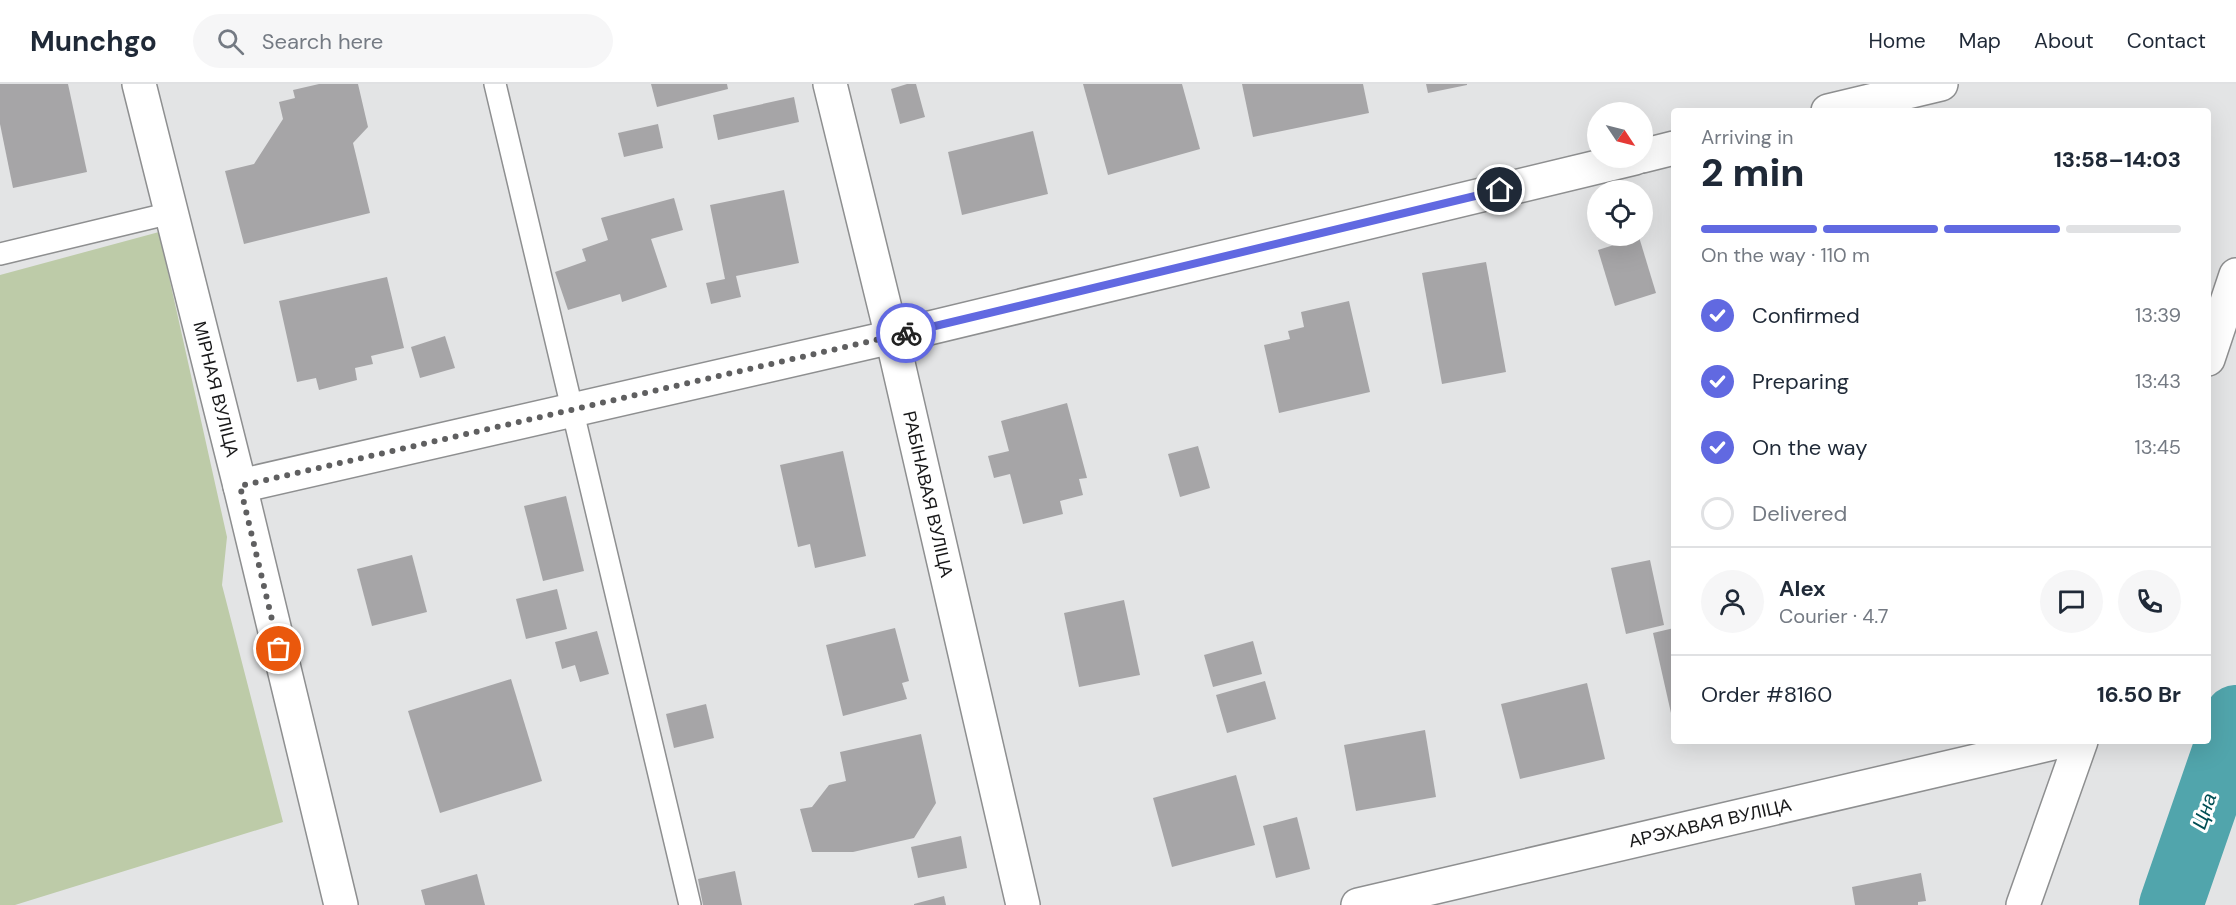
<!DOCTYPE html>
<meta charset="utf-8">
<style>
body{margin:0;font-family:"DM Sans",sans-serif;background:#f6f6f7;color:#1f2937;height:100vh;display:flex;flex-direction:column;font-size:22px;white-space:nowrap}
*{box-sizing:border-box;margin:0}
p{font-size:20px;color:#747a83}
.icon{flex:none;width:33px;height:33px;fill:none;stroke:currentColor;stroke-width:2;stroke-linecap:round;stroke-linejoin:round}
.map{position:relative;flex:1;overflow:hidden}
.side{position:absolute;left:1671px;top:24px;width:540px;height:636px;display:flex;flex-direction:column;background:#fff;border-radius:6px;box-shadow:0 6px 24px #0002}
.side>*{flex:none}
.needle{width:39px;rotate:125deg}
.tools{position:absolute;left:1587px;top:18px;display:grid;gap:12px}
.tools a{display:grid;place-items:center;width:66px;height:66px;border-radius:50%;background:#fff;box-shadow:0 6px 24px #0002;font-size:30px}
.pin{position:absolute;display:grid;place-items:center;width:51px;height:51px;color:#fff;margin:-26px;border:3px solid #fff;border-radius:50%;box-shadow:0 2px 6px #0007}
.courier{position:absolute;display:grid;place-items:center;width:60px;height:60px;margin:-30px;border:4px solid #6169e1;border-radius:50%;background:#fff;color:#222;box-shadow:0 2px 8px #0007}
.headline em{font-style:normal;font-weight:800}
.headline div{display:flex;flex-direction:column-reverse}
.headline{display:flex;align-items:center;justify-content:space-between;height:102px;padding:0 30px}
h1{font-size:39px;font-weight:800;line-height:45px}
.bar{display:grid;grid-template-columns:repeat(4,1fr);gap:9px 6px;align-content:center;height:72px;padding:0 30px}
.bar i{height:8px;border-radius:4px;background:#e0e1e3}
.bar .current{background:#6169e1}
.bar p{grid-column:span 4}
.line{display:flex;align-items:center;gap:15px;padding:0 30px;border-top:2px solid #e0e1e3}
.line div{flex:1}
.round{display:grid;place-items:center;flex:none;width:63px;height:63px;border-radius:32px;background:#f6f6f7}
ol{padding:0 30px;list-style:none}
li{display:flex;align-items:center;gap:18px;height:66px}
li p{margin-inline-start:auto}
li .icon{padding:6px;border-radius:50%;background:#6169e1;color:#fff;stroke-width:4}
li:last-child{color:#747a83}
li i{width:33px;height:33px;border:3px solid #e0e1e3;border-radius:50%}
header{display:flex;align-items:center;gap:36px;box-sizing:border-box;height:84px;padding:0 30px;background:#fff;border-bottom:2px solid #e0e1e3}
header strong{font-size:28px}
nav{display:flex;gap:33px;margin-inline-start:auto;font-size:21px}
.search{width:420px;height:54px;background:#f6f6f7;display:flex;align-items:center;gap:15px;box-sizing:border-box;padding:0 21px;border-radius:33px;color:#747a83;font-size:22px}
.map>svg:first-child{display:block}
.green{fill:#bdcba8}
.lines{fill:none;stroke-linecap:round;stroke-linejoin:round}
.river{stroke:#51a5ac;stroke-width:64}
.building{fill:#a6a5a7}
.lane-casing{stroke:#8e8f90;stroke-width:24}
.street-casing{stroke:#8e8f90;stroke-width:36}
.lane{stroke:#fff;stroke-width:21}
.street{stroke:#fff;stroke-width:33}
.done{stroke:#5f5f60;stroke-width:6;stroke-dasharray:0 10.8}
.route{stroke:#6169e1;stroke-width:8}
.labels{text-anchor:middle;stroke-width:6;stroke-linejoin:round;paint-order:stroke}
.street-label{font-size:18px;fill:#181819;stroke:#fff}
.water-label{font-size:20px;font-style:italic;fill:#004e54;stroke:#fff}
</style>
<header>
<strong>Munchgo</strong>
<div class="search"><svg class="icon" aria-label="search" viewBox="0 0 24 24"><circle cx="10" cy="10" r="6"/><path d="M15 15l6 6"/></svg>Search here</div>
<nav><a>Home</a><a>Map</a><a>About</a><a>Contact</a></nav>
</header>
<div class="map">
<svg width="2236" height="821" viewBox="0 0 2236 821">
<rect width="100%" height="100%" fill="#e3e4e5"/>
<path class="green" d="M159 148 227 453 222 501 283 738 15 821H0V191Z"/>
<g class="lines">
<path class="river" d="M2171 821 2236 633"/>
</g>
<g class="building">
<path d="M0 0H68L87 88 13 104 0 40Z"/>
<path d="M319 0H358L368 43 353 59 370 129 244 160 225 87 254 80 283 35 279 18 295 14 293 6Z"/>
<path d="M651 0H727L728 5 657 23Z"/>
<path d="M907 0H916L925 33 900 40 891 5Z"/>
<path d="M1083 0H1182L1200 65 1108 91Z"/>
<path d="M1242 0H1363L1369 29 1253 53Z"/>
<path d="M1426 0H1467V1L1428 9Z"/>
<path d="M794 13 799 38 718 56 713 31Z"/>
<path d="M658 40 663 64 624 73 618 49Z"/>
<path d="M1033 47 1048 110 962 131 948 68Z"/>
<path d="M784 106 799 179 736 192 741 213 711 220 706 199 725 195 710 121Z"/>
<path d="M674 114 683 146 651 155 667 203 622 218 620 210 568 226 555 188 586 177 582 165 608 156 601 134Z"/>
<path d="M1639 153 1656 209 1615 222 1598 166Z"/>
<path d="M1486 178 1506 288 1442 300 1422 189Z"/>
<path d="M387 193 404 264 371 272 373 280 355 284 357 296 319 306 316 294 297 298 279 217Z"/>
<path d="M1349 217 1370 308 1279 329 1264 261 1290 255 1288 247 1304 243 1301 228Z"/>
<path d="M445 252 455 284 420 294 411 263Z"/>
<path d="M1067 319 1087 394 1079 395 1083 411 1060 417 1063 430 1023 440 1010 390 994 394 988 372 1009 367 1001 337Z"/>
<path d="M1198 362 1210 404 1180 413 1168 370Z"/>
<path d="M843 367 866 472 815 484 810 460 798 463 780 381Z"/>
<path d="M566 412 584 487 543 497 524 422Z"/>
<path d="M412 471 427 528 372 542 357 485Z"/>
<path d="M1650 476 1664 541 1626 550 1611 484Z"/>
<path d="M557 505 567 545 526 555 516 515Z"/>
<path d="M1124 516 1140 591 1079 603 1064 529Z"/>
<path d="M895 544 909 597 902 599 907 615 843 632 826 561Z"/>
<path d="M1674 544V638H1673L1653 549Z"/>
<path d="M597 547 609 590 580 598 575 581 562 585 555 558Z"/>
<path d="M1253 557 1262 590 1213 603 1204 571Z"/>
<path d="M511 595 542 697 440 729 408 627Z"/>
<path d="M1265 597 1276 635 1227 649 1216 611Z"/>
<path d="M1587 599 1605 675 1520 695 1501 620Z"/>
<path d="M706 620 714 654 674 664 666 630Z"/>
<path d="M1425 646 1436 713 1356 727 1344 661Z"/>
<path d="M921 650 936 719 914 754 853 768H812L800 725 812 723 829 701 846 697 840 668Z"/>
<path d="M1236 691 1255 761 1172 783 1153 714Z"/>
<path d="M1297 733 1310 785 1276 794 1263 742Z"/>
<path d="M961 752 967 784 918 794 911 763Z"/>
<path d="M735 787 742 821H703L698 795Z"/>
<path d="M1921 789 1926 817 1918 818V821H1855L1852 803Z"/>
<path d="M477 790 485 821H425L421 806Z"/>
<path d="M944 812 946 821H914V820Z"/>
</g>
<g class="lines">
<defs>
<g id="lane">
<path d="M495 0 690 821"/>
<path d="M0 170 171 129"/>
</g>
<g id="street">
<path d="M139 0 240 402 341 821"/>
<path d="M830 0 892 253 1023 821"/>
<path d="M1828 27 1941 0"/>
<path d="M1642 72 1674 64"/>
<path d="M2208 275 2236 191"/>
<path d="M240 402 892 253 1635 74"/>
<path d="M1358 821 2062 657"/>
<path d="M2023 821 2081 657"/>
</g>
</defs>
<use href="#lane" class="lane-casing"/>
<use href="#street" class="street-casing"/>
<use href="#lane" class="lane"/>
<use href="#street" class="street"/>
</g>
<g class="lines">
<path class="done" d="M279 565 240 402 906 249"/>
<path class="route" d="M906 249 1500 106"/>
</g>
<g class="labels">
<g class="street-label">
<text transform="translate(216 305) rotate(76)" y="6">МІРНАЯ ВУЛІЦА</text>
<text transform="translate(928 410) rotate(77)" y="6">РАБІНАВАЯ ВУЛІЦА</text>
<text transform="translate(1710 739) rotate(-13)" y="6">АРЭХАВАЯ ВУЛІЦА</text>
</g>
<g class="water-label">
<text transform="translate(2204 727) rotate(-71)" y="7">Цна</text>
</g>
</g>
</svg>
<div class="tools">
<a><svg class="needle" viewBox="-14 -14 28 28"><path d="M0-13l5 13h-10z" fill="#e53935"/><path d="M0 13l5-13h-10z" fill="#747a83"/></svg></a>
<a><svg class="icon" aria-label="locate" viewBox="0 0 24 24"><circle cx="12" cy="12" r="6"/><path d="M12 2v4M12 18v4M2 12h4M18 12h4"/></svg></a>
</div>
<div class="pin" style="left:279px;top:565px;background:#ea580c"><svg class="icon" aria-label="bag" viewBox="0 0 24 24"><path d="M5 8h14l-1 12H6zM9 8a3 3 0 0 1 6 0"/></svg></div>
<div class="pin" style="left:1500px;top:106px;background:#1f2937"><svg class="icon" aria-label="home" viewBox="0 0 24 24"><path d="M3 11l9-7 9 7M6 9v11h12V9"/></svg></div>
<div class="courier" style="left:906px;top:249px"><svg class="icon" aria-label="bike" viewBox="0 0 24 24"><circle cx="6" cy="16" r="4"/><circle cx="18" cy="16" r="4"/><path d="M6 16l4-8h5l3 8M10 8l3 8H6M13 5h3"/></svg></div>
<section class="side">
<div class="headline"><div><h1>2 min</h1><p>Arriving in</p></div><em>13:58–14:03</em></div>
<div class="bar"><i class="current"></i><i class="current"></i><i class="current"></i><i></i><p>On the way · 110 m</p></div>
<ol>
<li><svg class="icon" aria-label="check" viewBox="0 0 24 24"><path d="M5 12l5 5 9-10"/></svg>Confirmed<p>13:39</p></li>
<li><svg class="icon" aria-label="check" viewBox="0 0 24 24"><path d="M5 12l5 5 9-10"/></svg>Preparing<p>13:43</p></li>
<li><svg class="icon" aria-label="check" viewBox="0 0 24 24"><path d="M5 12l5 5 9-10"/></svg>On the way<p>13:45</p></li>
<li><i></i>Delivered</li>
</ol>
<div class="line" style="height:108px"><a class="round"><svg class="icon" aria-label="person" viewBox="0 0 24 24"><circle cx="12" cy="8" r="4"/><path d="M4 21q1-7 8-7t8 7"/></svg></a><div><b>Alex</b><p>Courier · 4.7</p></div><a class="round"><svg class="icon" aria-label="chat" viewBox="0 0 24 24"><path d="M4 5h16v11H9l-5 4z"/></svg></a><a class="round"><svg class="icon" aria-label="phone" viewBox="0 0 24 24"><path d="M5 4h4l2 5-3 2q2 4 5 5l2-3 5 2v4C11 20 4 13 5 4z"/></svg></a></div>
<div class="line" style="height:78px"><div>Order #8160</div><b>16.50 Br</b></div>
</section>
</div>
